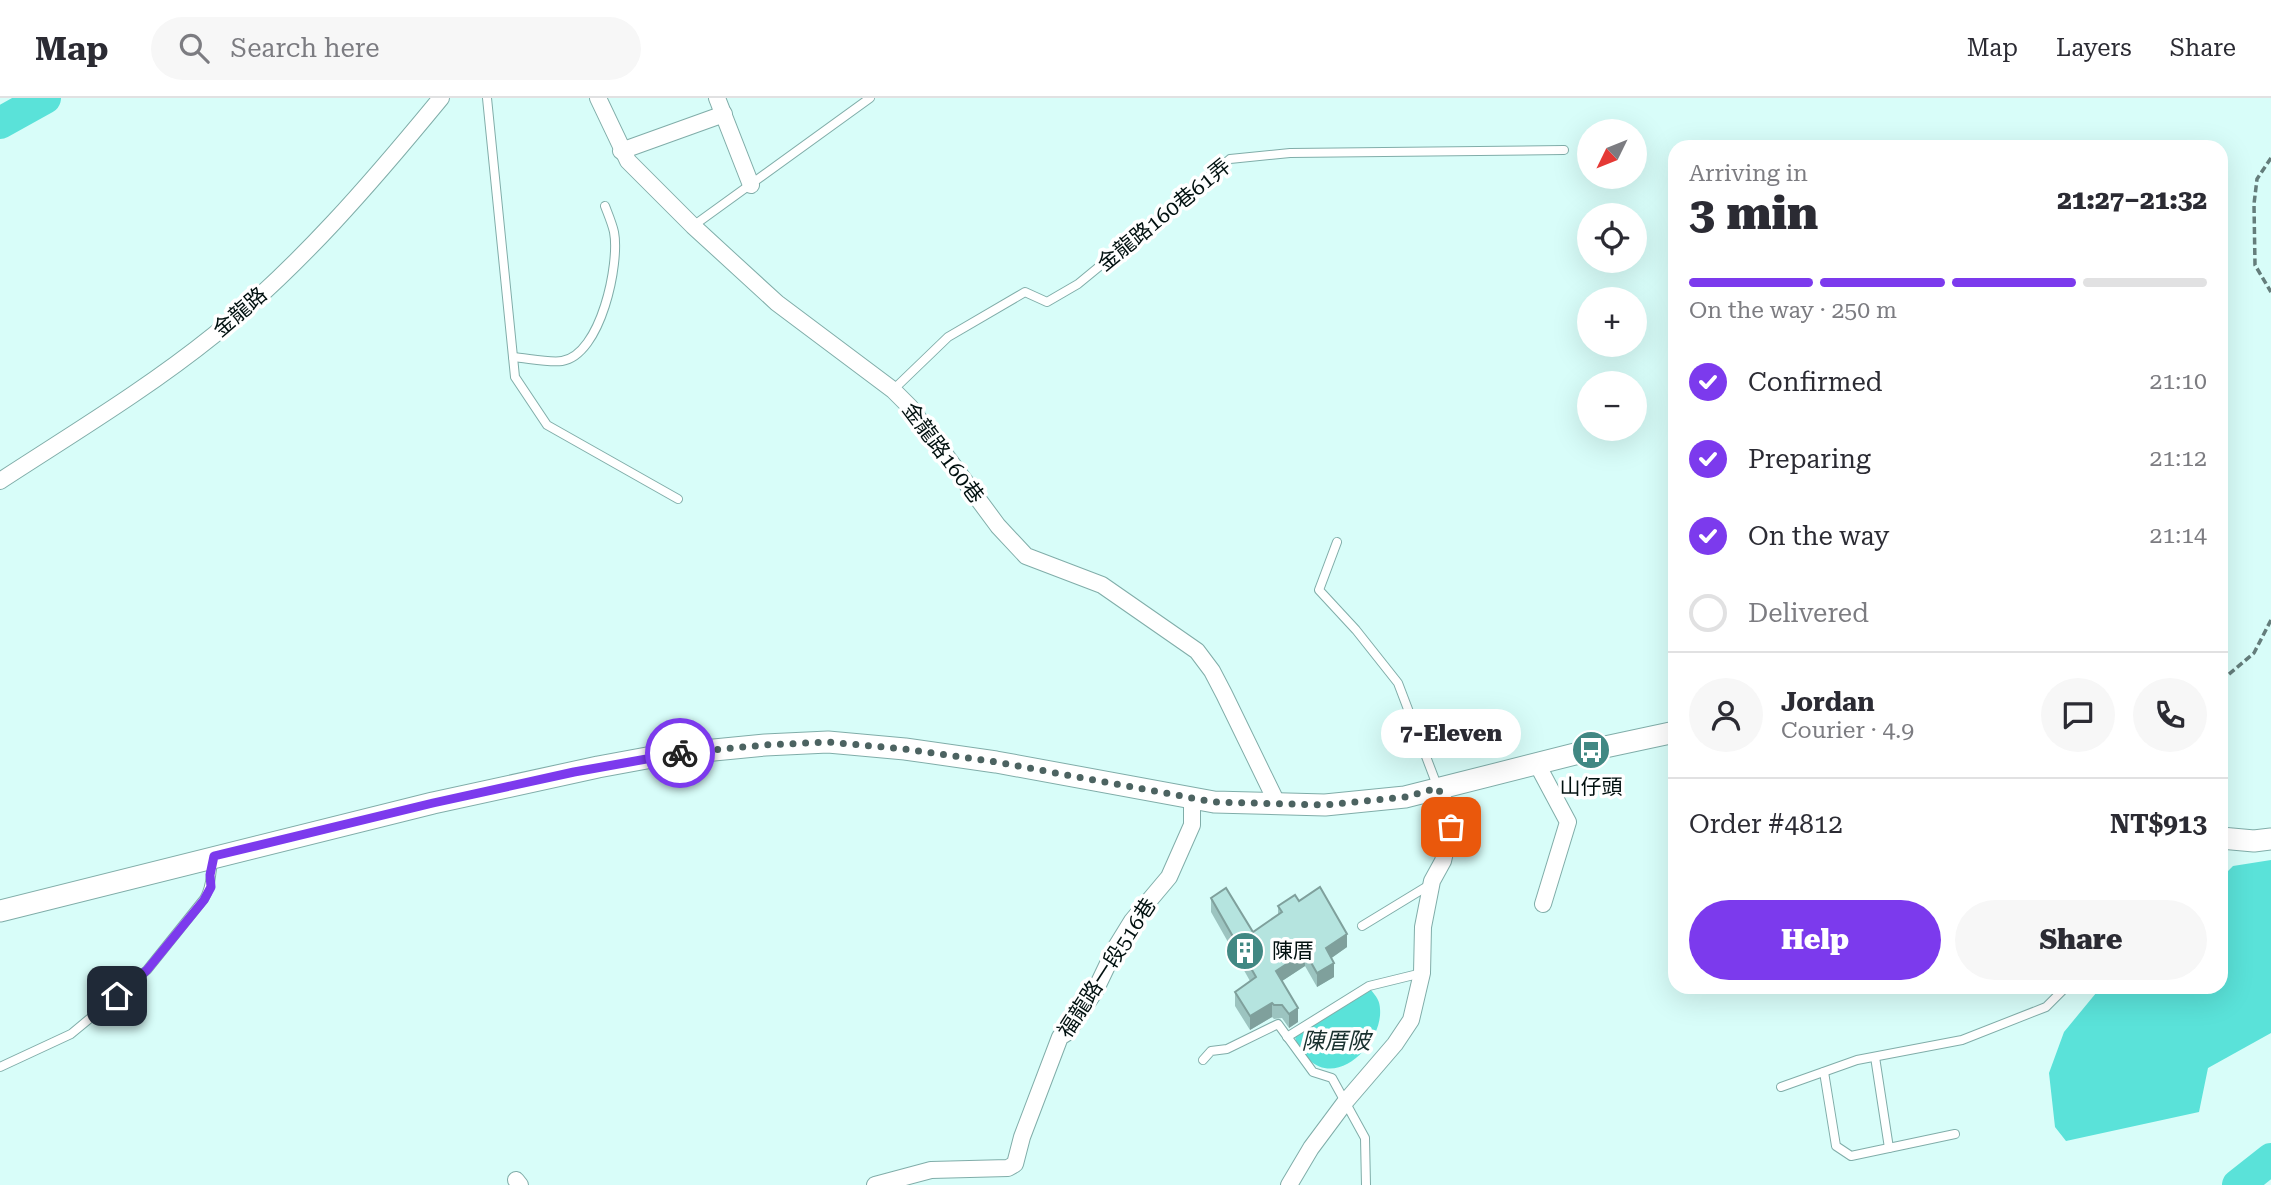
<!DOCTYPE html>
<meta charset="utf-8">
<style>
body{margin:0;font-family:"Roboto Serif","Noto Sans TC",serif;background:#f7f7f7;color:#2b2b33;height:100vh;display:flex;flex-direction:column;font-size:26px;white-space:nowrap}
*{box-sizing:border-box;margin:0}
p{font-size:23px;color:#7c7c81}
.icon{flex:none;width:38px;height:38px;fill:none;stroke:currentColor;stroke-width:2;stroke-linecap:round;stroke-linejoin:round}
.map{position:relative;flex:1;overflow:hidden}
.sheet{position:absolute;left:1668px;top:42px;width:560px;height:854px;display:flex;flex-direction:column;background:#fff;border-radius:21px;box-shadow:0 7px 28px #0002}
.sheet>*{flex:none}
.needle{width:46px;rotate:227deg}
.buttons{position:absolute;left:1577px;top:21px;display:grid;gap:14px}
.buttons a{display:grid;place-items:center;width:70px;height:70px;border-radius:50%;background:#fff;box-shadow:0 7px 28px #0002;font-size:35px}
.pin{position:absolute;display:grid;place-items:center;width:60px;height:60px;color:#fff;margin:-30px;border-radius:14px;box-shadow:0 4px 10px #0006}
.courier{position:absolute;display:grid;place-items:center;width:70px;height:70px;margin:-35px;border:5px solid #7c3aed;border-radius:50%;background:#fff;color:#222;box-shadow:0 2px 9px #0007}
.bubble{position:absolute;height:49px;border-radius:24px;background:#fff;box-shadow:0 7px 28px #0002;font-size:23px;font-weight:800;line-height:49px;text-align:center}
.headline em{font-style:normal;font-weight:800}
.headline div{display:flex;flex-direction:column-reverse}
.headline{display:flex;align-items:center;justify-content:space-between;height:119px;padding:0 21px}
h1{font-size:46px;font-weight:800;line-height:52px}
.bar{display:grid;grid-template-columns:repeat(4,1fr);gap:10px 7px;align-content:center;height:84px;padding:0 21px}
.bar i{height:9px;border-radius:5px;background:#e1e1e2}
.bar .active{background:#7c3aed}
.bar p{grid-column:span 4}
.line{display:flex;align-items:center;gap:18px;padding:0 21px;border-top:2px solid #e1e1e2}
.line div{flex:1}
.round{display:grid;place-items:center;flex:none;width:74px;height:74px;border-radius:37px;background:#f7f7f7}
ol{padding:0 21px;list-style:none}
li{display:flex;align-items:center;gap:21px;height:77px}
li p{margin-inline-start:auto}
li .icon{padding:7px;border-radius:50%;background:#7c3aed;color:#fff;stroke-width:4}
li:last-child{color:#7c7c81}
li i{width:38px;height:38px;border:4px solid #e1e1e2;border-radius:50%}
.action{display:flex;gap:14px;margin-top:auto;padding:14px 21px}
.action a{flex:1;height:80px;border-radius:42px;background:#7c3aed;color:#fff;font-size:28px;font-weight:800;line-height:80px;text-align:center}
.action a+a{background:#f7f7f7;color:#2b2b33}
header{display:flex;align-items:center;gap:42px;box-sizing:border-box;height:98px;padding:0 35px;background:#fff;border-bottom:2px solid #e1e1e2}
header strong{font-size:33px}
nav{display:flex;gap:38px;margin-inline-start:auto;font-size:24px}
.search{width:490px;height:63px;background:#f7f7f7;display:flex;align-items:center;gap:18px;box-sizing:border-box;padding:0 24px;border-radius:38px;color:#7c7c81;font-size:26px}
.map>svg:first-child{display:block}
.water{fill:#5ae2d9}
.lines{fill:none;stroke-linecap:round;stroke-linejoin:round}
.river{stroke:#5ae2d9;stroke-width:32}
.lane-casing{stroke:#80ada9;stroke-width:10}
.street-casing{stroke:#80ada9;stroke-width:18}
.secondary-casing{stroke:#80ada9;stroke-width:23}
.path{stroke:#647d7b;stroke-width:3.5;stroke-dasharray:7 3.5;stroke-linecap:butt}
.lane{stroke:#fff;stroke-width:8}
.street{stroke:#fff;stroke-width:16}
.secondary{stroke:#fff;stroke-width:21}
.wall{fill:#9cc4c0}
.shaded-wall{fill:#7fa09c}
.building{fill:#b5e4df;stroke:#7fa09c;stroke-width:2}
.done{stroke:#4c6361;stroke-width:7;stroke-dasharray:0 12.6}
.route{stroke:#7c3aed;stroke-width:9}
.labels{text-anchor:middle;stroke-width:7;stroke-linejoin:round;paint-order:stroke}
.street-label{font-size:21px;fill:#01100f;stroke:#fff}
.poi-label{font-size:21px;fill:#01100f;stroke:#fff}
.water-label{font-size:23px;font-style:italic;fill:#1a312f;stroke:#fff}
</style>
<header>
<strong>Map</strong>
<div class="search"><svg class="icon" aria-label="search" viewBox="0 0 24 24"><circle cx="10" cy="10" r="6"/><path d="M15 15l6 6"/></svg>Search here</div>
<nav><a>Map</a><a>Layers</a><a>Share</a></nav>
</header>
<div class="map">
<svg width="2271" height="1087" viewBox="0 0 2271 1087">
<rect width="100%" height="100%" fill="#d8fdf9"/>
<g class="water">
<path d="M2271 762V935L2208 970 2199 1014 2066 1043 2055 1029 2049 975 2064 934 2101 889H2221V780L2233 768Z"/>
<path d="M1371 892C1376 898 1380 903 1380 911 1383 943 1340 990 1309 962 1302 955 1297 948 1295 939Z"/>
</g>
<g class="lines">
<g class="river">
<path d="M0 25 45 0"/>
<path d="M2238 1087 2271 1061"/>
</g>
<defs>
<g id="lane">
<path d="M487 0 515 279 547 327 678 401"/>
<path d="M693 128 870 0"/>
<path d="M513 259C527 260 549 265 562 263 601 257 620 165 614 134 612 125 608 116 605 108"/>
<path d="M893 292 948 239 1025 194 1047 204 1078 186 1230 61 1290 55 1564 52"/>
<path d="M1337 444 1319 492 1356 532 1398 585 1438 690"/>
<path d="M1362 828 1431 786"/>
<path d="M1287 939 1369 888 1422 875"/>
<path d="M1875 959 1889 1050"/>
<path d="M1203 962 1211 953 1227 951 1278 926 1313 974 1332 980 1365 1040 1366 1087"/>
<path d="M0 969 71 936 117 898 147 872 204 801C212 788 210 776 214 761"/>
<path d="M1824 974 1836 1048 1851 1058 1955 1036"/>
<path d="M1781 989 1857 962 1962 942 2046 909 2066 889"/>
</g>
<g id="street">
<path d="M598 0 628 63 693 128 777 205 893 292 910 309 998 428 1026 458 1102 487 1197 553 1212 573 1224 596 1277 705"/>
<path d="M717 0 751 87"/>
<path d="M621 53 724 16"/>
<path d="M0 383C72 336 147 291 214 237 299 169 372 84 441 0"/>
<path d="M1537 666 1568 724 1543 806"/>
<path d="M516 1082 520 1087"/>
<path d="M875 1087 931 1072 1008 1070 1015 1066 1022 1039 1060 939 1068 934 1095 893 1116 849 1132 823 1169 779 1192 727V701"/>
<path d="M1289 1087 1311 1050 1346 1003 1395 946 1411 922 1422 875 1423 829 1432 783 1443 763 1451 729 1447 709 1438 690"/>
</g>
<g id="secondary">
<path d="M2221 740 2254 743 2271 741"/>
<path d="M0 813 433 705 598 669 663 657 765 647 828 644 905 651 996 664 1214 704 1325 707 1405 699 1591 652 1675 634"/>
</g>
</defs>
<use href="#lane" class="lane-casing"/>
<use href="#street" class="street-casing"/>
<use href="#secondary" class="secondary-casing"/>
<g class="path">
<path d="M2271 60 2257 81 2254 106 2255 167 2271 194"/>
<path d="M2221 583 2254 555 2271 522"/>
</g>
<use href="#lane" class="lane"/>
<use href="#street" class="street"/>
<use href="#secondary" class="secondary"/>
</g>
<path class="wall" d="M1211 800 1253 834 1278 817V808L1299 803 1347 849 1331 860 1334 879 1317 889 1305 868 1282 883 1298 924 1289 930 1282 920 1274 921 1272 919 1250 932 1235 908V894L1250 883 1211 814Z"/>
<g class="shaded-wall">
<path d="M1347 836V849L1326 864V850Z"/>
<path d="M1305 854V868L1276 887V873Z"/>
<path d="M1334 865V879L1317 889V875Z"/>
<path d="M1272 905V919L1250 932V918Z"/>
<path d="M1298 910V924L1289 930V916Z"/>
</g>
<path class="building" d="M1320 789 1347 836 1326 850 1334 865 1317 875 1305 854 1276 873 1298 910 1289 916 1282 907H1274L1272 905 1250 918 1235 894 1256 879 1211 800 1226 790 1253 834 1282 814 1278 808 1295 797 1299 803Z"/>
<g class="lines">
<path class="done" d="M680 655 765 647 828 644 905 651 996 664 1214 704 1325 707 1405 699 1438 690 1447 709 1451 729"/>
<path class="route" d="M117 898 147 872 204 802 211 789 210 777 214 758 433 705 574 674 680 655"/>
</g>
<defs>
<symbol id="bus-disc" viewBox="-11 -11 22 22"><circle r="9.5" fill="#418883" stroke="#fff"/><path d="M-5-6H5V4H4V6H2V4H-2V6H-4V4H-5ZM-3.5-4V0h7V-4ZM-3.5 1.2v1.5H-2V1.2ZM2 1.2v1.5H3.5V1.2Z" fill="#fff"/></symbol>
<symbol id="building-disc" viewBox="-11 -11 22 22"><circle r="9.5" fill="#418883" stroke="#fff"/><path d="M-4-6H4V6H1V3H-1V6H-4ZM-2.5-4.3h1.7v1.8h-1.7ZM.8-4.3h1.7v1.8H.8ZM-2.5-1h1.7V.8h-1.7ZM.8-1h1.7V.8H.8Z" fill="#fff"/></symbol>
</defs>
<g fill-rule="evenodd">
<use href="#bus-disc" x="1569" y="630" width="44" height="44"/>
<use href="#building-disc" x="1223" y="831" width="44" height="44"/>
</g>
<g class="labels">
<g class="street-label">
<text transform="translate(1164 117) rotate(-39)" y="7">金龍路160巷61弄</text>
<text transform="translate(240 214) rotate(-41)" y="7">金龍路</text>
<text transform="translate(943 355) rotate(53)" y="7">金龍路160巷</text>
<text transform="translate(1107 870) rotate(-57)" y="7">福龍路一段516巷</text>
</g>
<g class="poi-label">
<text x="1591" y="696">山仔頭</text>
<text x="1272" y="860" text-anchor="start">陳厝</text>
</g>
<g class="water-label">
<text x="1336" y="951">陳厝陂</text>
</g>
</g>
</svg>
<div class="buttons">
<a><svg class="needle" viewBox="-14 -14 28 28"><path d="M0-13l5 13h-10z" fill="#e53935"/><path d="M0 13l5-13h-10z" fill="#7c7c81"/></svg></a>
<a><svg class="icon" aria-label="locate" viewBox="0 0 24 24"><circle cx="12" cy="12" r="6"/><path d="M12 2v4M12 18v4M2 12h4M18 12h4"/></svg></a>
<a>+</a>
<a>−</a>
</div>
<div class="pin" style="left:1451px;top:729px;background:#ea580c"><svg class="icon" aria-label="bag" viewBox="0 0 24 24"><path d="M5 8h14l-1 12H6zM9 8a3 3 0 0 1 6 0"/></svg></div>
<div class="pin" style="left:117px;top:898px;background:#1f2937"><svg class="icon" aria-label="home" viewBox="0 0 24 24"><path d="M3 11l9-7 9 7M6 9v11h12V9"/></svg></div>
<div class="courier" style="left:680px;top:655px"><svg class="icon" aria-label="bike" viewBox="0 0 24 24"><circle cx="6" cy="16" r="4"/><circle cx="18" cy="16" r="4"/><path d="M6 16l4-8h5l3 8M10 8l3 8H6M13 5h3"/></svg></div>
<div class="bubble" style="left:1381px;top:611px;width:140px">7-Eleven</div>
<section class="sheet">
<div class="headline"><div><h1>3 min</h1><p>Arriving in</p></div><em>21:27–21:32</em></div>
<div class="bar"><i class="active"></i><i class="active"></i><i class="active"></i><i></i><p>On the way · 250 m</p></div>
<ol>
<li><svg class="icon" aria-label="check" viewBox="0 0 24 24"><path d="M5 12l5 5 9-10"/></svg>Confirmed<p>21:10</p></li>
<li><svg class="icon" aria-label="check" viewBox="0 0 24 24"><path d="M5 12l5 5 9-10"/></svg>Preparing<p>21:12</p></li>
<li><svg class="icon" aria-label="check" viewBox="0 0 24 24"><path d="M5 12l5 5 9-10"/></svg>On the way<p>21:14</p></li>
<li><i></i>Delivered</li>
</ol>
<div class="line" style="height:126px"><a class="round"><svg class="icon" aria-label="person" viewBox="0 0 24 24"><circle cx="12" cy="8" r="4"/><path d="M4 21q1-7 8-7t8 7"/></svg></a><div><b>Jordan</b><p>Courier · 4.9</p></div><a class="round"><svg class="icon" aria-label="chat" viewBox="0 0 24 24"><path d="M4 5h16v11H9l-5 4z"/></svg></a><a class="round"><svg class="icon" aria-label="phone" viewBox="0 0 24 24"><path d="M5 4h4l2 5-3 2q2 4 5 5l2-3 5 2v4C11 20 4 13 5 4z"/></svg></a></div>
<div class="line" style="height:91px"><div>Order #4812</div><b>NT$913</b></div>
<div class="action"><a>Help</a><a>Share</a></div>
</section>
</div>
